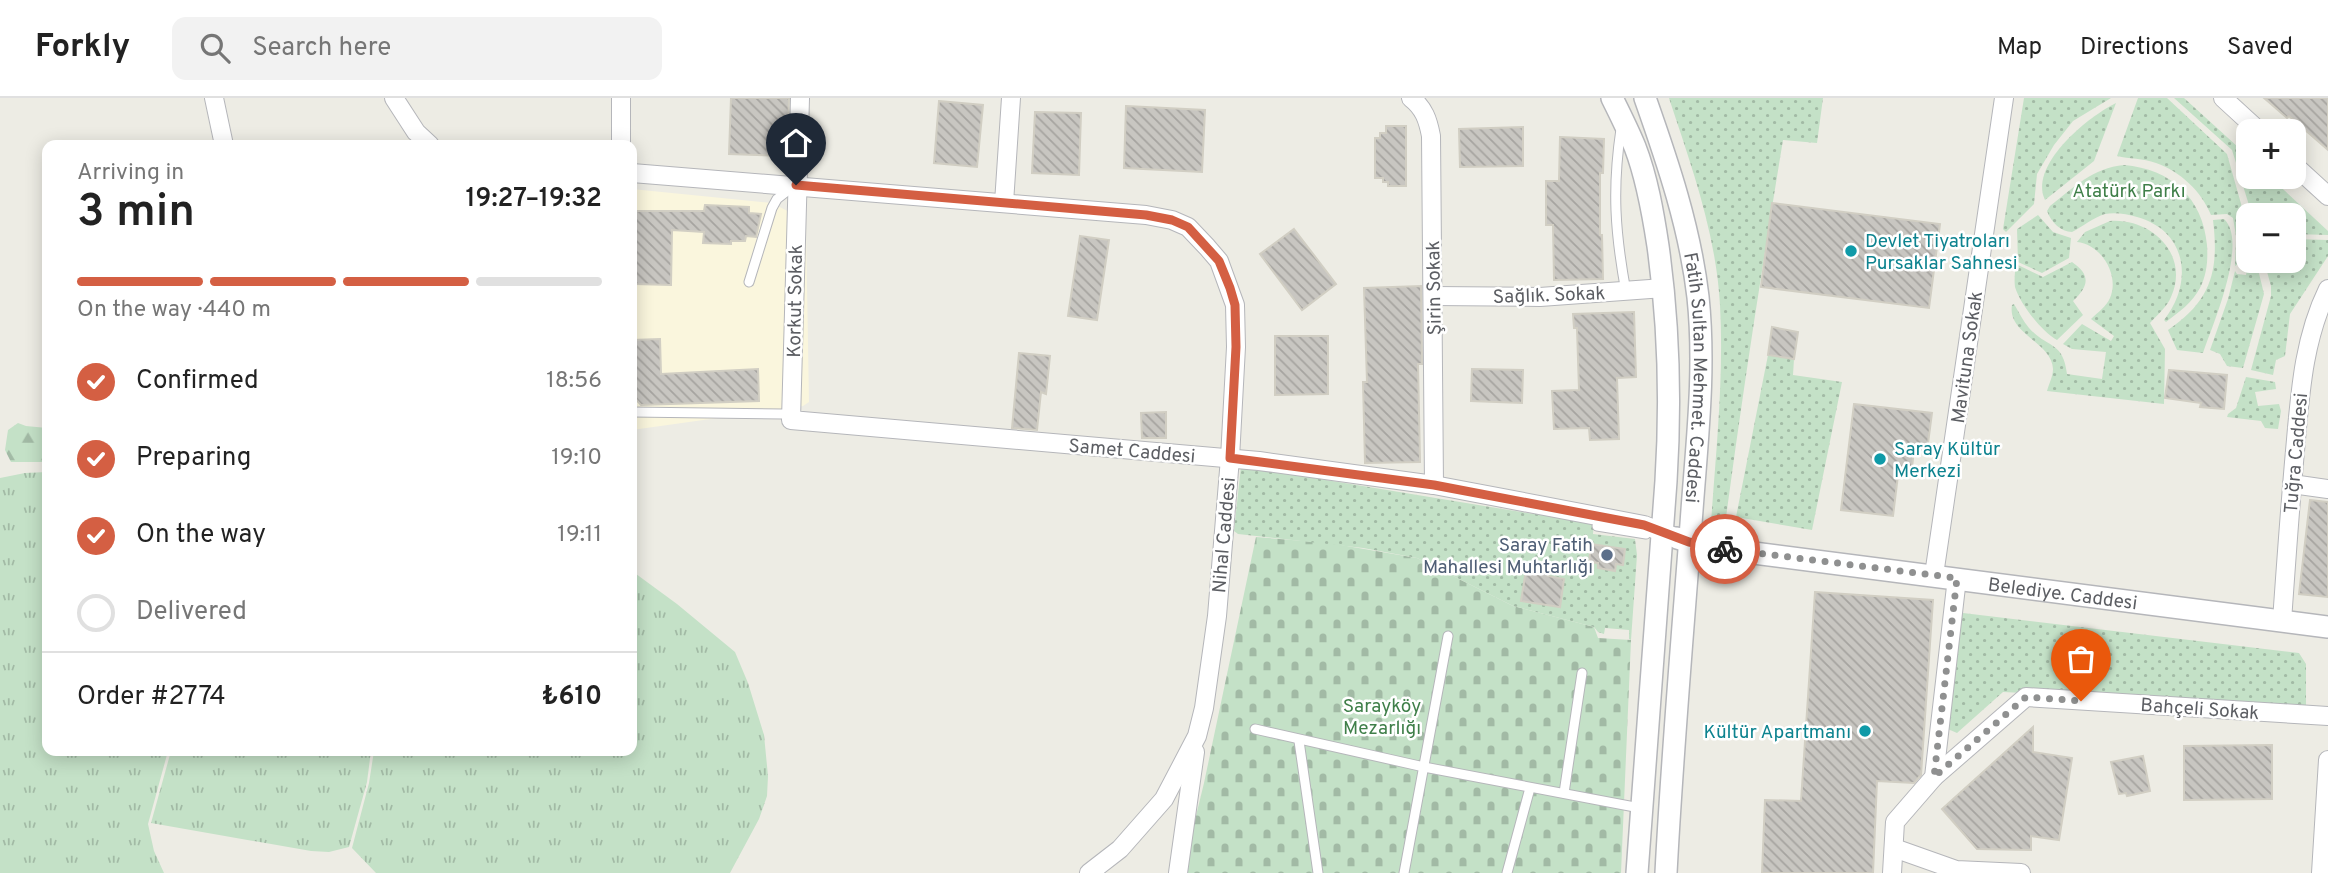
<!DOCTYPE html>
<meta charset="utf-8">
<style>
body{margin:0;font-family:Overpass,sans-serif;background:#f2f2f2;color:#222;height:100vh;display:flex;flex-direction:column;font-size:26px;white-space:nowrap}
*{box-sizing:border-box;margin:0}
p{font-size:23px;color:#767676}
.icon{flex:none;width:38px;height:38px;fill:none;stroke:currentColor;stroke-width:2;stroke-linecap:round;stroke-linejoin:round}
.map{position:relative;flex:1;overflow:hidden}
.drawer{position:absolute;left:42px;top:42px;width:595px;height:616px;display:flex;flex-direction:column;background:#fff;border-radius:14px;box-shadow:0 4px 18px #0003}
.drawer>*{flex:none}
.fabs{position:absolute;left:2236px;top:21px;display:grid;gap:14px}
.fabs a{display:grid;place-items:center;width:70px;height:70px;border-radius:14px;background:#fff;box-shadow:0 4px 18px #0003;font-size:35px}
.pin{position:absolute;display:grid;place-items:center;width:60px;height:60px;color:#fff;margin:-72px -30px;border-radius:50% 50% 50% 0;rotate:-45deg;box-shadow:0 0 7px #0007}
.pin .icon{rotate:45deg}
.courier{position:absolute;display:grid;place-items:center;width:70px;height:70px;margin:-35px;border:5px solid #d45f43;border-radius:50%;background:#fff;color:#222;box-shadow:0 2px 9px #0007}
.headline em{font-style:normal;font-weight:600}
.headline div{display:flex;flex-direction:column-reverse}
.headline{display:flex;align-items:center;justify-content:space-between;height:119px;padding:0 35px}
h1{font-size:46px;font-weight:600;line-height:52px}
.bar{display:grid;grid-template-columns:repeat(4,1fr);gap:10px 7px;align-content:center;height:84px;padding:0 35px}
.bar i{height:9px;border-radius:5px;background:#e0e0e0}
.bar .on{background:#d45f43}
.bar p{grid-column:span 4}
.line{display:flex;align-items:center;gap:18px;padding:0 35px;border-top:2px solid #e0e0e0}
.line div{flex:1}
ol{padding:0 35px;list-style:none}
li{display:flex;align-items:center;gap:21px;height:77px}
li p{margin-inline-start:auto}
li .icon{padding:7px;border-radius:50%;background:#d45f43;color:#fff;stroke-width:4}
li:last-child{color:#767676}
li i{width:38px;height:38px;border:4px solid #e0e0e0;border-radius:50%}
header{display:flex;align-items:center;gap:42px;box-sizing:border-box;height:98px;padding:0 35px;background:#fff;border-bottom:2px solid #e0e0e0}
header strong{font-size:33px}
nav{display:flex;gap:38px;margin-inline-start:auto;font-size:24px}
.search{width:490px;height:63px;background:#f2f2f2;display:flex;align-items:center;gap:18px;box-sizing:border-box;padding:0 24px;border-radius:14px;color:#767676;font-size:26px}
.map>svg:first-child{display:block}
.commercial{fill:#faf6dd}
.grass{fill:url(#grass-tufts)}
.forest{fill:url(#forest-firs)}
.cemetery{fill:url(#cemetery-stones)}
.park{fill:url(#park-dots)}
.building{fill:url(#building-back-hatch);stroke:#d1cec3;stroke-width:2}
.lines{fill:none;stroke-linecap:round;stroke-linejoin:round}
.service-casing{stroke:#b5b6ba;stroke-width:11}
.minor-casing{stroke:#b5b6ba;stroke-width:20}
.tertiary-casing{stroke:#b5b6ba;stroke-width:24}
.service{stroke:#fff;stroke-width:9}
.minor{stroke:#fff;stroke-width:18}
.tertiary{stroke:#fff;stroke-width:21}
.done{stroke:#8f9090;stroke-width:7;stroke-dasharray:0 12.6}
.route{stroke:#d45f43;stroke-width:9}
.culture-dot{fill:#0f9aa8;stroke:#fff;stroke-width:2.5}
.service-dot{fill:#5c6f8a;stroke:#fff;stroke-width:2.5}
.labels{text-anchor:middle;stroke-width:5;stroke-linejoin:round;paint-order:stroke}
.park-label{font-size:19px;fill:#3f7f49;stroke:#fff}
.culture-label{font-size:19px;fill:#0d838f;stroke:#fff;text-anchor:start}
.street-label{font-size:19px;fill:#5c5e63;stroke:#fff}
.service-label{font-size:19px;fill:#4e5e75;stroke:#fff;text-anchor:end}
</style>
<header>
<strong>Forkly</strong>
<div class="search"><svg class="icon" aria-label="search" viewBox="0 0 24 24"><circle cx="10" cy="10" r="6"/><path d="M15 15l6 6"/></svg>Search here</div>
<nav><a>Map</a><a>Directions</a><a>Saved</a></nav>
</header>
<div class="map">
<svg width="2328" height="775" viewBox="0 0 2328 775">
<defs>
<pattern id="grass-tufts" width="24" height="20" patternUnits="userSpaceOnUse" patternTransform="scale(1.75)"><rect width="24" height="20" fill="#c4e1c7"/><path d="M3 7l-1-3M5 7V3M7 7l1-3M15 17l-1-3M17 17v-4M19 17l1-3" fill="none" stroke="#a2baa5"/></pattern>
<pattern id="forest-firs" width="22" height="20" patternUnits="userSpaceOnUse" patternTransform="scale(1.75)"><rect width="22" height="20" fill="#c4e1c7"/><path d="M5 1l3.5 6h-7zM16 11l3.5 6h-7z" fill="#a2baa5"/></pattern>
<pattern id="cemetery-stones" width="16" height="16" patternUnits="userSpaceOnUse" patternTransform="scale(1.75)"><rect width="16" height="16" fill="#c4e1c7"/><path d="M2 7V4a2 2 0 0 1 4 0v3zM10 15v-3a2 2 0 0 1 4 0v3z" fill="#a2baa5"/></pattern>
<pattern id="park-dots" width="8" height="8" patternUnits="userSpaceOnUse" patternTransform="scale(1.75)"><rect width="8" height="8" fill="#c4e1c7"/><path d="M2 2h.1M6 6h.1" fill="none" stroke="#a2baa5" stroke-width="1.8" stroke-linecap="round"/></pattern>
<pattern id="building-back-hatch" width="6" height="6" patternUnits="userSpaceOnUse" patternTransform="scale(1.75)"><rect width="6" height="6" fill="#c8c6c1"/><path d="M-1 5l2 2M0 0l6 6M5-1l2 2" fill="none" stroke="#a6a4a0"/></pattern>
</defs>
<rect width="100%" height="100%" fill="#edece4"/>
<path class="commercial" d="M632 91 772 105 803 121 806 129 809 304 803 308 632 332Z"/>
<g class="grass">
<path d="M47 374V653H168L148 726 154 753 164 775H0V380L25 375Z"/>
<path d="M632 473 677 506 735 554 748 585 764 637 768 678 767 698 759 721 730 775H376L352 750 369 685 374 653H632Z"/>
<path d="M171 653H371L367 684 349 749 329 754 311 753 151 725Z"/>
</g>
<path class="forest" d="M18 325 26 328 47 330V364H11L5 352 8 332Z"/>
<path class="cemetery" d="M1256 439 1329 445 1417 460 1513 508 1594 529 1598 540 1631 542 1621 775H1182L1204 685Z"/>
<g class="park">
<path d="M1669 0H1823L1817 45 1783 42C1762 170 1742 298 1725 427L1711 425C1716 353 1724 279 1720 207 1716 135 1691 67 1669 0Z"/>
<path d="M2024 0H2111L2073 23 2054 47 2037 76 2034 106 2006 134 2003 131Z"/>
<path d="M2138 0H2167L2227 56 2249 134V163H2256L2264 196 2243 270 2227 268 2220 256 2210 252 2228 201 2235 173 2237 176 2246 177 2248 166H2238L2235 168 2236 142 2239 144 2247 143 2246 134H2240V138H2236L2233 120 2227 116 2211 117C2201 93 2181 74 2156 65 2143 60 2129 61 2117 58Z"/>
<path d="M2174 0H2184L2249 59V79H2270L2328 133V137L2294 136V117H2252L2232 52Z"/>
<path d="M2116 5 2094 63 2045 102C2028 67 2089 18 2116 5Z"/>
<path d="M2124 67C2171 71 2203 100 2207 147 2208 162 2207 176 2200 190 2192 205 2179 214 2166 224L2164 222C2194 184 2187 133 2137 119 2127 116 2115 114 2105 116 2094 119 2082 129 2072 134 2061 134 2051 124 2047 113L2050 108C2074 89 2093 70 2124 67Z"/>
<path d="M2038 117 2053 134 2071 140 2069 160 2042 175 2018 164 2017 131Z"/>
<path d="M2224 121C2249 144 2212 228 2203 255L2177 252 2168 232C2212 202 2219 172 2213 122Z"/>
<path d="M2110 123C2152 120 2190 157 2171 199 2167 209 2157 217 2150 225L2165 251 2164 306 2047 293C2049 286 2053 278 2053 271 2052 244 2007 236 2012 207L2014 206C2019 214 2023 223 2029 230 2048 251 2063 243 2067 276L2102 281 2106 254 2072 251 2063 246 2082 226 2111 243 2114 238 2091 221C2098 214 2106 209 2110 200 2120 177 2101 146 2077 144L2085 134Z"/>
<path d="M2294 141 2328 142V158L2290 216 2285 258 2276 262 2273 277 2251 272 2271 198V188L2264 163H2294Z"/>
<path d="M2072 164C2091 177 2089 188 2073 203L2083 217 2057 242C2042 234 2020 206 2015 189 2014 182 2015 173 2016 166L2043 179Z"/>
<path d="M1768 257 1794 261 1793 277 1842 284 1812 432 1736 419Z"/>
<path d="M2246 279 2275 284 2276 291 2255 294 2258 308 2279 306 2281 313 2278 331 2265 330 2261 323 2227 319 2228 316 2236 310Z"/>
<path d="M1241 368 1527 415 1594 423 1593 436 1635 441 1637 457 1631 542 1629 541V532L1605 530 1604 536 1598 534 1594 529 1513 508 1417 460 1363 450 1238 436 1234 433Z"/>
<path d="M1963 515 2299 555 2306 566V609L2003 594 1957 635 1941 628 1951 518Z"/>
</g>
<g class="building">
<path d="M731 0H789L787 58 729 56Z"/>
<path d="M2264 0H2328V52L2289 18 2287 20Z"/>
<path d="M939 3 983 7 977 69 934 65Z"/>
<path d="M1126 8 1205 12 1202 74 1124 70Z"/>
<path d="M1035 14 1081 15 1079 77 1032 75Z"/>
<path d="M1386 28H1406V88H1388V84H1383V80H1375V40H1380V35H1386Z"/>
<path d="M1523 29V68L1460 69 1459 31Z"/>
<path d="M1560 39 1604 41 1603 75H1600V137H1602L1603 181 1554 182 1553 127H1546V83H1559Z"/>
<path d="M1772 105 1940 126 1929 210 1761 189Z"/>
<path d="M705 107 749 109V115L761 116 756 139 746 138 745 143H731V146L703 145 704 134 672 132 671 187 635 186 636 113H704Z"/>
<path d="M1294 131 1336 186 1302 212 1260 156Z"/>
<path d="M1080 138 1109 142 1097 222 1068 218Z"/>
<path d="M1421 188 1422 266H1418L1420 364 1365 365 1363 284H1367L1364 190Z"/>
<path d="M1634 214 1636 279 1617 280 1619 341 1590 342 1589 330 1554 331 1552 293 1579 292 1577 230H1574L1573 216Z"/>
<path d="M1772 229 1798 234 1794 261 1768 257Z"/>
<path d="M1275 238H1328V296L1275 297Z"/>
<path d="M660 241 661 276 758 271 759 303 641 307 632 297V242Z"/>
<path d="M1019 255 1050 258 1046 296 1041 294 1037 332 1012 330Z"/>
<path d="M1472 271 1523 272 1522 305 1471 303Z"/>
<path d="M2169 272 2227 277 2224 311 2200 309 2201 305 2165 300Z"/>
<path d="M1854 306 1932 315 1927 353 1914 351 1912 370 1899 369 1893 418 1841 412Z"/>
<path d="M1166 314V340H1142L1141 315Z"/>
<path d="M2310 402 2328 404V499L2299 496Z"/>
<path d="M1591 446 1625 451 1623 467 1616 466 1615 473 1598 470V465L1589 464Z"/>
<path d="M1526 472 1549 474 1548 478 1564 481 1560 509 1521 503Z"/>
<path d="M1815 494 1933 502 1921 677 1914 685 1877 683 1873 775H1762L1765 702 1801 703Z"/>
<path d="M2033 629V654L2072 660 2059 742 2031 738V752L1977 751 1942 711Z"/>
<path d="M2272 647V701L2184 702V648Z"/>
<path d="M2143 658 2150 693 2127 698 2126 695 2119 696 2111 664Z"/>
</g>
<g class="lines">
<defs>
<g id="service">
<path d="M1621 31C1612 91 1615 134 1626 194"/>
<path d="M749 184 772 110 777 101 791 90"/>
<path d="M632 314 783 316"/>
<path d="M1597 428 1646 436"/>
<path d="M1255 631 1424 669 1640 710"/>
<path d="M1299 643 1318 775"/>
<path d="M1564 695 1582 575"/>
<path d="M1404 775 1448 538"/>
<path d="M1507 775 1530 690"/>
</g>
<g id="minor">
<path d="M214 0 224 47"/>
<path d="M394 0 416 34 430 47"/>
<path d="M800 0 791 322 1259 363 1434 387 1644 427 1672 438"/>
<path d="M1411 0C1424 10 1428 22 1431 38L1434 387"/>
<path d="M2223 0 2259 33"/>
<path d="M621 47V0"/>
<path d="M2294 67 2328 98"/>
<path d="M632 75 1146 117 1172 122 1188 129 1207 149 1219 163 1235 207 1236 249 1230 360 1217 518 1204 610 1197 638 1164 701 1120 751 1089 775"/>
<path d="M1004 105 1011 0"/>
<path d="M1433 198 1540 199 1664 190"/>
<path d="M2292 386 2328 391"/>
<path d="M1934 477 2004 0"/>
<path d="M2282 523C2286 466 2290 409 2295 353 2300 297 2303 242 2328 191"/>
<path d="M1934 679 2026 599 2328 618"/>
<path d="M1894 750 1956 772 2021 775"/>
<path d="M1178 775 1195 654"/>
<path d="M1892 775 1895 724 1934 679 1957 480"/>
<path d="M2321 775 2328 662"/>
</g>
<g id="tertiary">
<path d="M1612 0C1620 16 1628 32 1635 49 1647 80 1653 115 1658 148 1669 227 1671 304 1666 383L1637 775"/>
<path id="s1" d="M1645 0C1668 65 1690 130 1698 199 1706 275 1696 351 1691 426 1682 543 1672 659 1666 775"/>
<path id="s2" d="M1677 440 1707 449 2328 529"/>
</g>
</defs>
<use href="#service" class="service-casing"/>
<use href="#minor" class="minor-casing"/>
<use href="#tertiary" class="tertiary-casing"/>
<use href="#service" class="service"/>
<use href="#minor" class="minor"/>
<use href="#tertiary" class="tertiary"/>
</g>
<g class="lines">
<path class="done" d="M1725 451 1957 480 1934 679 2026 599 2081 603"/>
<path class="route" d="M796 87 1146 117 1172 122 1188 129 1219 163 1230 190 1235 207 1236 249 1230 360 1434 387 1644 427 1689 444 1725 451"/>
</g>
<g class="culture-dot">
<circle cx="1851" cy="153" r="7"/>
<circle cx="1880" cy="361" r="7"/>
<circle cx="1865" cy="633" r="7"/>
</g>
<circle class="service-dot" cx="1607" cy="457" r="7"/>
<g class="labels">
<g class="park-label">
<text x="2129" y="99">Atatürk Parkı</text>
<text x="1382" y="614">Sarayköy<tspan x="1382" dy="22">Mezarlığı</tspan></text>
</g>
<g class="culture-label">
<text x="1865" y="149">Devlet Tiyatroları<tspan x="1865" dy="22">Pursaklar Sahnesi</tspan></text>
<text x="1894" y="357">Saray Kültür<tspan x="1894" dy="22">Merkezi</tspan></text>
<text x="1851" y="640" text-anchor="end">Kültür Apartmanı</text>
</g>
<g class="street-label">
<text transform="translate(1433 190) rotate(-91)" y="7">Şirin Sokak</text>
<text transform="translate(1549 196) rotate(-2)" y="7">Sağlık. Sokak</text>
<text transform="translate(794 203) rotate(-89)" y="7">Korkut Sokak</text>
<text transform="translate(1966 259) rotate(-82)" y="7">Mavituna Sokak</text>
<text dy="7" stroke="none"><textPath href="#s1" startOffset="287">Fatih Sultan Mehmet. Caddesi</textPath></text>
<text transform="translate(1132 352) rotate(5)" y="7">Samet Caddesi</text>
<text transform="translate(2295 355) rotate(-85)" y="7">Tuğra Caddesi</text>
<text transform="translate(1223 437) rotate(-85)" y="7">Nihal Caddesi</text>
<text dy="7" stroke="none"><textPath href="#s2" startOffset="390">Belediye. Caddesi</textPath></text>
<text transform="translate(2200 610) rotate(4)" y="7">Bahçeli Sokak</text>
</g>
<g class="service-label">
<text x="1593" y="453">Saray Fatih<tspan x="1593" dy="22">Mahallesi Muhtarlığı</tspan></text>
</g>
</g>
</svg>
<div class="fabs">
<a>+</a>
<a>−</a>
</div>
<div class="pin" style="left:2081px;top:603px;background:#ea580c"><svg class="icon" aria-label="bag" viewBox="0 0 24 24"><path d="M5 8h14l-1 12H6zM9 8a3 3 0 0 1 6 0"/></svg></div>
<div class="pin" style="left:796px;top:87px;background:#1f2937"><svg class="icon" aria-label="home" viewBox="0 0 24 24"><path d="M3 11l9-7 9 7M6 9v11h12V9"/></svg></div>
<div class="courier" style="left:1725px;top:451px"><svg class="icon" aria-label="bike" viewBox="0 0 24 24"><circle cx="6" cy="16" r="4"/><circle cx="18" cy="16" r="4"/><path d="M6 16l4-8h5l3 8M10 8l3 8H6M13 5h3"/></svg></div>
<section class="drawer">
<div class="headline"><div><h1>3 min</h1><p>Arriving in</p></div><em>19:27–19:32</em></div>
<div class="bar"><i class="on"></i><i class="on"></i><i class="on"></i><i></i><p>On the way · 440 m</p></div>
<ol>
<li><svg class="icon" aria-label="check" viewBox="0 0 24 24"><path d="M5 12l5 5 9-10"/></svg>Confirmed<p>18:56</p></li>
<li><svg class="icon" aria-label="check" viewBox="0 0 24 24"><path d="M5 12l5 5 9-10"/></svg>Preparing<p>19:10</p></li>
<li><svg class="icon" aria-label="check" viewBox="0 0 24 24"><path d="M5 12l5 5 9-10"/></svg>On the way<p>19:11</p></li>
<li><i></i>Delivered</li>
</ol>
<div class="line" style="height:91px"><div>Order #2774</div><b>₺610</b></div>
</section>
</div>
